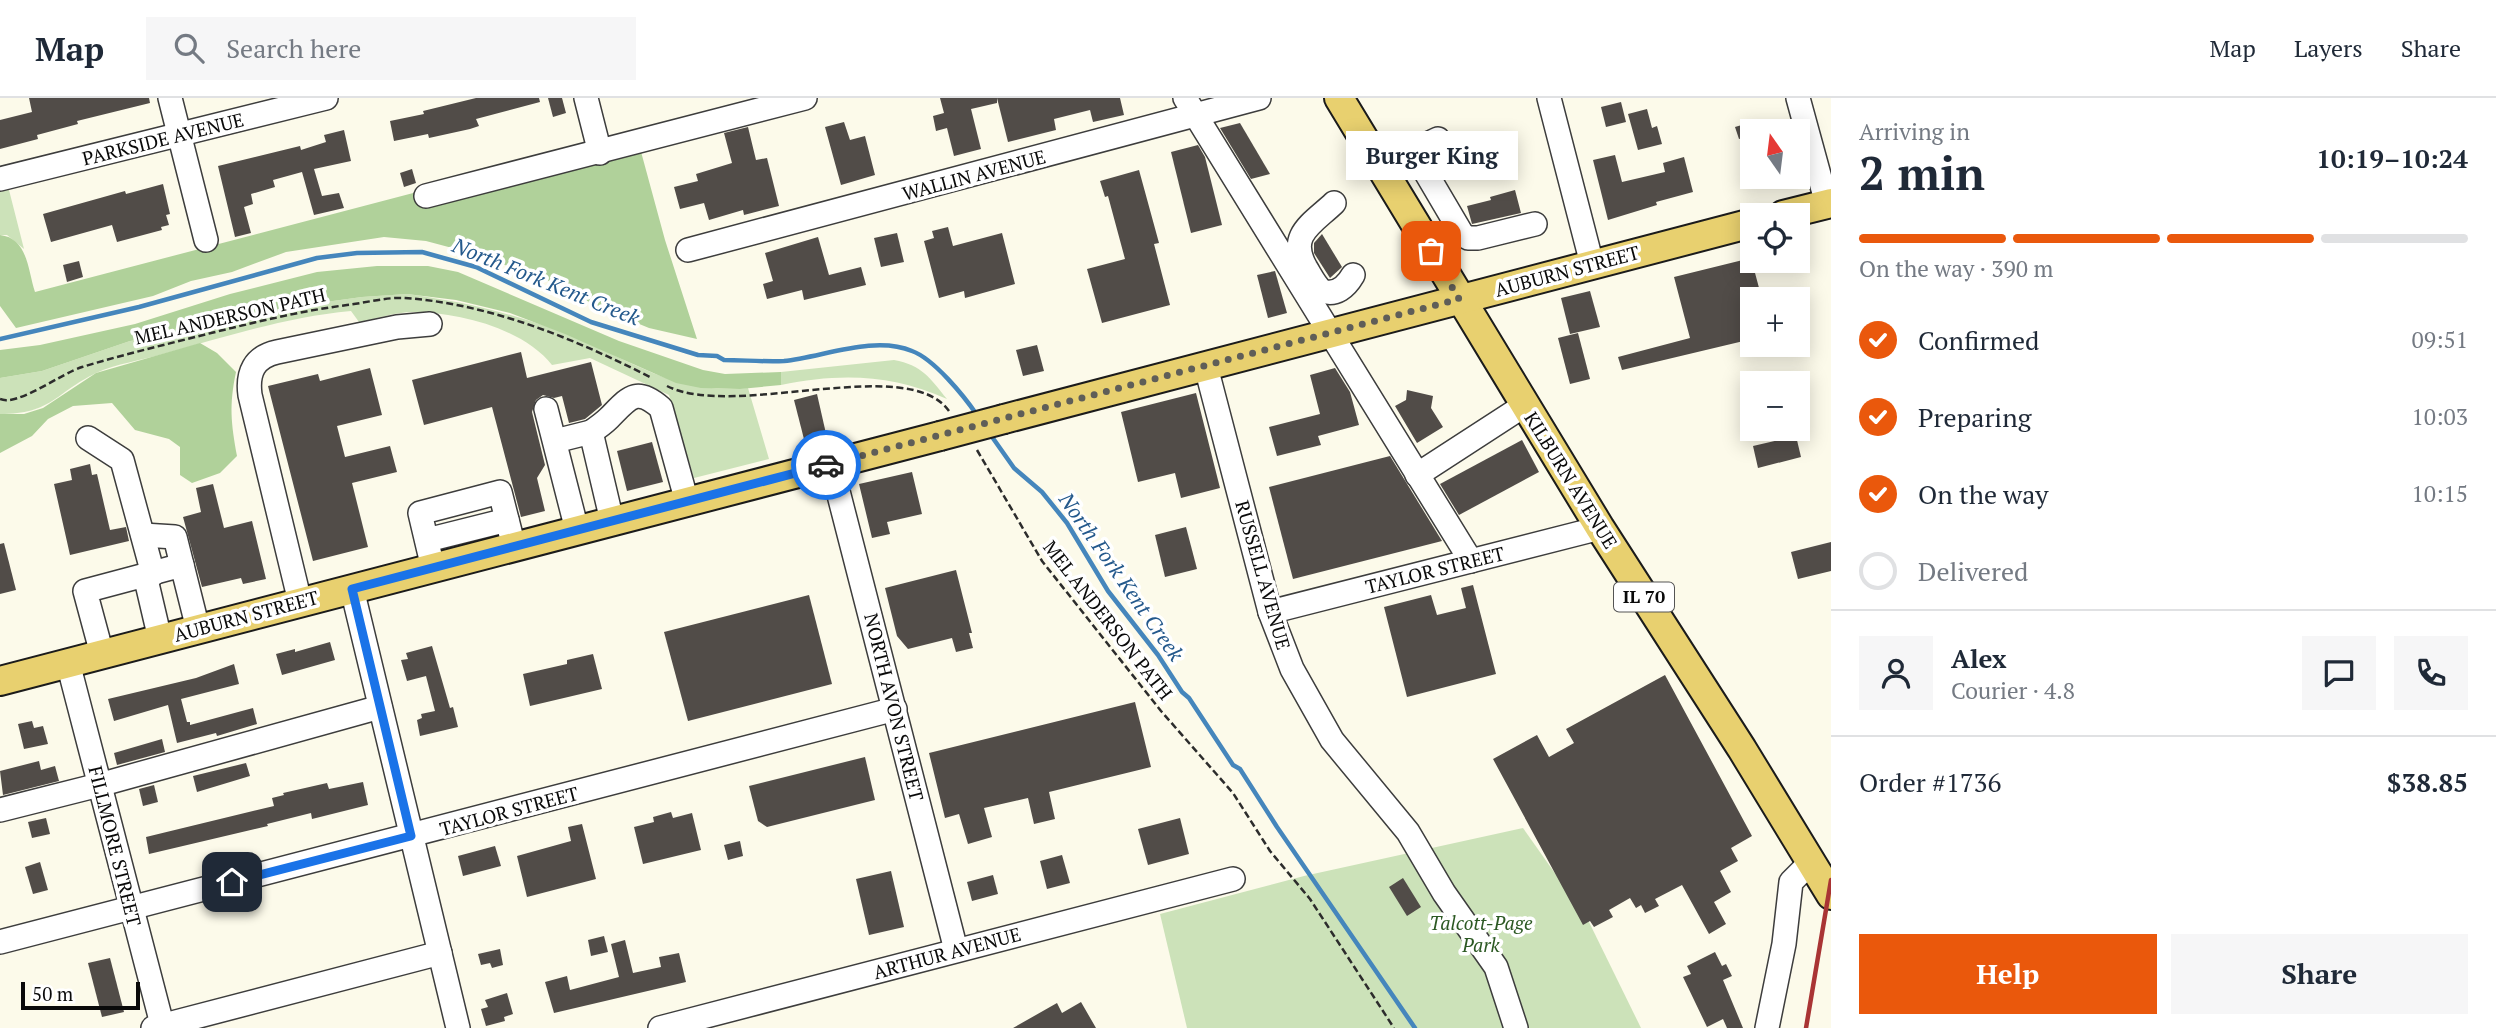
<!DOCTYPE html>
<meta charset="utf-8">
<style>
body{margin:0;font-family:"PT Serif",serif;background:#f6f6f7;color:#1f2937;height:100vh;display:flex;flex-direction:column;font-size:26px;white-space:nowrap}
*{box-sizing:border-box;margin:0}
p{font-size:23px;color:#747a83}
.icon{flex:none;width:38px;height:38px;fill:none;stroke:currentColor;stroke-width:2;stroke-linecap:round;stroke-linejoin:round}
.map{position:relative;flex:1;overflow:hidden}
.side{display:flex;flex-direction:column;background:#fff;width:665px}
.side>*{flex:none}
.needle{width:46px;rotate:346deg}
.controls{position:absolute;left:1740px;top:21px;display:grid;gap:14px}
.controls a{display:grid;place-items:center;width:70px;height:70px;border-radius:0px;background:#fff;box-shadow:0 4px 18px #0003;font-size:35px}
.scale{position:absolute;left:21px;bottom:18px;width:119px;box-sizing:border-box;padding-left:7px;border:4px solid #0a0a0a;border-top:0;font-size:19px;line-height:24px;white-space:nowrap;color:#0a0a0a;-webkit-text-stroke:5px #fff;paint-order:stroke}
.pin{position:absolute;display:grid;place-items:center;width:60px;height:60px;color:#fff;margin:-30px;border-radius:14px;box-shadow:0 4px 10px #0006}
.courier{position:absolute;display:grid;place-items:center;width:70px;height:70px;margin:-35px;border:5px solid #1a73e8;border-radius:50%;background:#fff;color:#222;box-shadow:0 2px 9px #0007}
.bubble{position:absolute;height:49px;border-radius:0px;background:#fff;box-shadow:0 4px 18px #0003;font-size:23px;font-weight:600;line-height:49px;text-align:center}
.summary em{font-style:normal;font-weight:600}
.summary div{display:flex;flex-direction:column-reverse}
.summary{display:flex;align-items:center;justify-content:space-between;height:119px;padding:0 28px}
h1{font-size:46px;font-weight:600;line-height:52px}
.bar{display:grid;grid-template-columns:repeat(4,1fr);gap:10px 7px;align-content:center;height:84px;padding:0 28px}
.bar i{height:9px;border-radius:5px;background:#e0e1e3}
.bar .current{background:#ea580c}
.bar p{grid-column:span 4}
.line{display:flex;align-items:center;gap:18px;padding:0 28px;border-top:2px solid #e0e1e3}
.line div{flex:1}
.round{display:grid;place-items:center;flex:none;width:74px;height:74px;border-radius:0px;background:#f6f6f7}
ol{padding:0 28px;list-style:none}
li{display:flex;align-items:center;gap:21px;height:77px}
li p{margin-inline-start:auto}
li .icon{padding:7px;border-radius:50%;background:#ea580c;color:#fff;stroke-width:4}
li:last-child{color:#747a83}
li i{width:38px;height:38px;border:4px solid #e0e1e3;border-radius:50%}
.cta{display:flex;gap:14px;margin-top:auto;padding:14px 28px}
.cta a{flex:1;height:80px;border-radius:0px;background:#ea580c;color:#fff;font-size:28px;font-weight:600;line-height:80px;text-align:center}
.cta a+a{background:#f6f6f7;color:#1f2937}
header{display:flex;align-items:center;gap:42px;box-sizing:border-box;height:98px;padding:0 35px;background:#fff;border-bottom:2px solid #e0e1e3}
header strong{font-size:33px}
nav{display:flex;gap:38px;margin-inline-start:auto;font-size:24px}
.search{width:490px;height:63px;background:#f6f6f7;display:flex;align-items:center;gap:18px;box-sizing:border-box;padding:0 24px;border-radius:0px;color:#747a83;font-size:26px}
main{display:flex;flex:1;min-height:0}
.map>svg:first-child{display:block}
.green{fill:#cce2b9}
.forest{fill:#b0d19a}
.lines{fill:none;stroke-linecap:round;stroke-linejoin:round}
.stream{stroke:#4586bc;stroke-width:4.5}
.building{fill:#514c48}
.minor-casing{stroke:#3d3d3d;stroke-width:26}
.major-casing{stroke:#1b1b1b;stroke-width:32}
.path{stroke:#2c2c2c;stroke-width:2.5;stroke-dasharray:7 3.5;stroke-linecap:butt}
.minor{stroke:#fff;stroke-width:23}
.major{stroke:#e8d06f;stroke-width:28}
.rail{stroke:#a93434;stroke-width:4.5}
.major-bridge-casing{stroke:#1b1b1b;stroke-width:32;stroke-linecap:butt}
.major-bridge{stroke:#e8d06f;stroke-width:28}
.done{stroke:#5f5e58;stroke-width:7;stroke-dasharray:0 12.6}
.route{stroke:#1a73e8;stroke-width:9}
.labels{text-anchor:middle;stroke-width:7;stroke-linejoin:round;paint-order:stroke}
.shield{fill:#fff;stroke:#545454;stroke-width:2}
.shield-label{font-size:18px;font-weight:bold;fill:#0a0a0a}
.street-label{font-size:19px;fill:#0a0a0a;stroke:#fff}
.park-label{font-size:19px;font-style:italic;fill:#2c5923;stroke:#fff}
.water-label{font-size:21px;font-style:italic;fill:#24598c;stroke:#fff}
</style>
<header>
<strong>Map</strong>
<div class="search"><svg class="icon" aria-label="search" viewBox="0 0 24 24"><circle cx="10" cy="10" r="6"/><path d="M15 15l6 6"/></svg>Search here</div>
<nav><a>Map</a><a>Layers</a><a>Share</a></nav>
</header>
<main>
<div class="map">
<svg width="1831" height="930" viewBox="0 0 1831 930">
<rect width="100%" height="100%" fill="#fcfaea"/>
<g class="green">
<path d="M9 92 24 151 7 137H0V93Z"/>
<path d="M407 196C461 203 511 215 562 234 630 260 671 297 748 290L769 361 694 380 669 297 590 260 552 267C523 230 457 214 413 214 395 214 376 221 359 224L351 213C286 219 225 239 163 256 142 262 116 266 96 275 55 295 52 316 0 316V280L42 273 130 243 177 236 282 210 362 199Z"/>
<path d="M894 262C922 267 930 280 947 301 891 276 840 275 781 287V274Z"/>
<path d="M1523 730 1588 822 1641 930H1187L1160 816 1304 778Z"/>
</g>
<g class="forest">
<path d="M640 50 665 142 697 241 649 230 603 211 547 182 471 155 426 143 384 139 286 154 232 174 191 183 153 198 16 230 0 208V137C28 140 28 173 35 194L417 94Z"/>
<path d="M377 168H428L458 174 619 243 703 272 725 276 781 274V287L740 291 701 290 676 285 565 236 510 215 456 202 407 196 362 199 282 210 177 236 130 243 42 273 0 280V252L40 247 135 226 230 196 317 174Z"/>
<path d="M200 245 217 255 236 274C229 307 231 325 237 358L220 375 192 385 180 377V349L169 341 135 332 112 305 73 308 48 321 32 338 0 355V316H24L43 310 96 275Z"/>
</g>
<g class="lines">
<g class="stream">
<path d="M0 241 139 209 317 160 357 155 422 154 476 169 591 224 698 257 717 258 724 262C743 262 764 264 784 263 823 259 874 237 912 253 934 261 964 298 977 317"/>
<path d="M990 336 1014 370 1042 394 1067 425 1108 493 1158 557 1182 594 1189 600 1233 667 1240 671 1277 729 1415 930"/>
</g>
</g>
<g class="building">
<path d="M29 0H149L150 5 77 23 78 26 37 37 38 41 0 51V22L32 14Z"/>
<path d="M476 0H539L540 4 476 21 479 28 470 31 429 40 428 36 394 43 390 23 424 16 423 13Z"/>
<path d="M548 0H562L566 15 553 19Z"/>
<path d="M940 0H1120L1124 17 1093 24 1090 12 1054 21 1056 32 1008 44 997 0V5L971 11 981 51 954 58 947 30 936 33 933 18 944 15Z"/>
<path d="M1621 4 1626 24 1606 29 1601 9Z"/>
<path d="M1647 11 1652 30 1657 28 1662 46 1638 52 1628 16Z"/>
<path d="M844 24 850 42 865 38 875 77 841 87 825 29Z"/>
<path d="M1752 24V38L1739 41 1735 29Z"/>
<path d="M1240 25 1270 76 1251 81 1220 30Z"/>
<path d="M748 29 756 62 767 60 779 108 744 117 743 112 709 122 704 105 680 111 674 89 698 83 696 76 732 65 724 35Z"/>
<path d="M344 32 351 63 314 71 322 98 339 95 344 110 314 117 302 74 273 82 275 89 251 96 253 106 244 109 251 135 235 139 218 68 300 48 301 52 326 44 324 37Z"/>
<path d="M1198 47 1205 59 1222 127 1191 135 1171 54Z"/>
<path d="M1615 57 1622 84 1665 74 1663 65 1684 59 1693 94 1656 104 1657 107 1608 122 1593 62Z"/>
<path d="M412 71 416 85 404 89 400 75Z"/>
<path d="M1139 72 1159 145 1154 146 1170 207 1102 225 1087 171 1125 161 1108 98 1105 99 1100 83Z"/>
<path d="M163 86 170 116 166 117 169 127 161 129 162 132 117 144 112 127 51 144 43 116 125 93 126 96Z"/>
<path d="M1515 92 1521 115 1472 126 1467 108 1491 102 1490 99Z"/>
<path d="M948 129 953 148 1002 135 1015 186 965 200 964 193 939 200 924 143 934 140 932 133Z"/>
<path d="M897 135 904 164 881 169 874 140Z"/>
<path d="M1322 136 1342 169 1330 180 1314 155V145Z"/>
<path d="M818 139 829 177 861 169 866 187 804 202 802 192 767 201 763 186 773 183 765 155Z"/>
<path d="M1751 160 1762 201H1752V241L1622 272 1618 259 1690 240 1674 179Z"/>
<path d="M79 163 83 179 67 184 63 167Z"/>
<path d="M1275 173 1287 215 1268 220 1257 177Z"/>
<path d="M1590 193 1600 229 1570 236 1561 200Z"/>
<path d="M1578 235 1590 281 1570 286 1558 240Z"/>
<path d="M1037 247 1044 273 1023 278 1016 252Z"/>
<path d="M521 254 527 280 591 264 602 307 585 321 569 325 562 298 554 300 543 297 536 302 532 314 545 367 537 380 545 413 521 419 492 309 424 327 412 282Z"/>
<path d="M370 270 382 317 337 328 345 359 390 348 397 374 352 385 368 449 313 463 268 288 318 276 320 283Z"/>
<path d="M1335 270 1350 294 1359 327 1318 338 1321 347 1277 358 1269 329 1320 316 1310 277Z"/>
<path d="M1407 292 1433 298 1431 310 1443 329 1417 345 1395 308 1406 302Z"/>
<path d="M1196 295 1220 390 1181 400 1175 375 1138 384 1121 314Z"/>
<path d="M817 296 827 340 805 345 794 302Z"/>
<path d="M1796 338 1801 359 1758 370 1753 348Z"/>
<path d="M1522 342 1539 374 1459 417 1440 386Z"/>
<path d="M652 344 663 384 627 393 617 353Z"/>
<path d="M1390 358 1442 443 1293 481 1269 389Z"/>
<path d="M90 366 92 377 97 376 110 432 126 429 129 443 70 457 54 386 72 382 70 371Z"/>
<path d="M912 374 922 416 887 424 890 436 872 440 859 386Z"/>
<path d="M213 386 224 430 252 423 266 481 243 486 241 480 202 489 183 419 201 414 196 390Z"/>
<path d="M1186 429 1197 471 1165 479 1155 437Z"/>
<path d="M1831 444V473L1798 481 1791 454Z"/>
<path d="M4 445 16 492 0 496V446Z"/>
<path d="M956 472 972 535H969L973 550 956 554 952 540 908 551 897 538 885 490Z"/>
<path d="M1473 487 1496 576 1407 599 1384 509 1431 497 1437 517 1466 510 1461 490Z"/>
<path d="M809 497 832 586 688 623 664 534Z"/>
<path d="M330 544 335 562 282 577 276 556 295 551V554Z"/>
<path d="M432 548 450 610 453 609 458 629 420 638 417 622 422 620 421 616 435 613 426 578 407 583 401 562 408 561 406 555Z"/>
<path d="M593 556 602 591 530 608 523 576 567 566V562Z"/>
<path d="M234 566 239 586 181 601 187 624H190V627L253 610 257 626 217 638 216 635 177 645 168 607 114 623 108 601 196 580Z"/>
<path d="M1665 577 1752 738 1731 750 1738 763 1720 773 1731 794 1714 804 1726 826 1709 836 1682 787 1655 801 1659 808 1645 815 1641 807 1636 810 1630 800 1609 812 1613 819 1594 829 1590 823 1583 827 1493 661 1537 637 1549 659 1574 645 1566 631Z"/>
<path d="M1135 604 1151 669 1049 694 1055 721 1034 726 1028 700 984 710 992 739 968 746 959 716 945 720 929 655Z"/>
<path d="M32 623 34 630 43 628 48 646 24 651 18 626Z"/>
<path d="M162 641 165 654 117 667 114 655Z"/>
<path d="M865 659 875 702 767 729 758 723 749 688Z"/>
<path d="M39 663 41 672 55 668 59 683 3 697 0 673Z"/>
<path d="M246 665 250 678 197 694 193 678Z"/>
<path d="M363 684 368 707 312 721 311 715 267 726 268 728 149 756 146 739 274 708 272 700 284 697 283 695 327 685 329 691Z"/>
<path d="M154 687 158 704 143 708 139 691Z"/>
<path d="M671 714 673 720 692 715 701 752 643 766 634 729 654 724 653 719Z"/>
<path d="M46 720 50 736 32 740 28 724Z"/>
<path d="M1180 720 1189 756 1148 767 1138 731Z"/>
<path d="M582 726 596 781 527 799 517 758 571 743 568 729Z"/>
<path d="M740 743 743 758 728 762 724 747Z"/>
<path d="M495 748 501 768 463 778 458 758Z"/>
<path d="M1062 757 1070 785 1047 791 1040 763Z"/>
<path d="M40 764 48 792 33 796 25 769Z"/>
<path d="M891 773 904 829 869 837 856 781Z"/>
<path d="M993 777 998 796 972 803 967 784Z"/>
<path d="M1403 780 1421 809 1407 818 1389 789Z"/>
<path d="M604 838 608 854 591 858 588 842Z"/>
<path d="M625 842 633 875 661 869 659 859 679 855 686 884 554 915 545 884 567 878 570 892 619 879 611 846Z"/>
<path d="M500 851 503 867 492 870 490 865 481 867 478 856Z"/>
<path d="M1715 854 1722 868 1726 866 1732 878 1723 882 1743 930H1727L1723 921 1707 929 1683 879 1691 876 1687 868Z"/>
<path d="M110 860 124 914 102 919 88 865Z"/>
<path d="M507 895 513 916 504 919 505 923 486 928 481 911 488 909 485 902Z"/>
<path d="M1081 904 1096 930H1013L1057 905 1062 915Z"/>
</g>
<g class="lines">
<defs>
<g id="minor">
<path d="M170 0 206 142"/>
<path d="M586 0 600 55"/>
<path d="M1185 0 1471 463"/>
<path d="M1549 0 1592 166"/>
<path d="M1798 0 1827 106"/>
<path d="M1438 41 1419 50V63L1462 136 1468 140H1478L1535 126"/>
<path d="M0 81 326 0"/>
<path d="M426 98 805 0"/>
<path d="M1334 105C1312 126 1287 137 1306 170 1311 178 1315 187 1322 193 1336 198 1346 189 1353 177"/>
<path d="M688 152 1259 0"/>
<path d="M1206 269 1270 514 1292 571 1332 642 1408 734 1444 795 1496 869 1516 930"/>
<path d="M546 311 577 432"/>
<path d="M591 334C597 330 604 325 609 320 629 300 636 288 661 310L687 404"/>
<path d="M88 340 122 362 153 476"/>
<path d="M555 343 591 334 612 423"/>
<path d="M831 366 956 852"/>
<path d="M1417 377 1525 307"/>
<path d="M143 437 175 439 182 467"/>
<path d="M427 442 507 422"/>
<path d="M433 470 420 415 500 394 514 449"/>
<path d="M145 477 182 467 198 531"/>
<path d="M352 491 458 930"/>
<path d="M300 504 250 297C247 275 254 259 277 254L397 229 430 226"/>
<path d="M1270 514 1600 430"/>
<path d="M102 556 85 493 145 477 160 541"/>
<path d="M68 565 163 930"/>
<path d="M0 712 99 687 380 609"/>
<path d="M0 844 895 611"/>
<path d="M153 930 440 855"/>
<path d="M660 930 1233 781"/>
<path d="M1767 930 1784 846 1791 784 1811 764"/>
</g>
<g id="major">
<path d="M1339 0 1600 430 1742 651 1831 797"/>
<path d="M1783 117 1831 105"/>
<path d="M1004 321 1752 125"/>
<path d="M0 583 940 338"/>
</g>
</defs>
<use href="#minor" class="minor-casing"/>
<use href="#major" class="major-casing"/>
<g class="path">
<path d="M667 288C734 322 908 255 949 313"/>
<path d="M0 301C17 309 62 275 82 269 125 256 168 246 211 235 256 224 300 213 347 207 365 205 386 199 405 200 491 206 575 241 652 280"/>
<path d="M977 352 1042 463 1161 613 1233 695 1270 753 1310 801 1394 930"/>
</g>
<use href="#minor" class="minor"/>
<use href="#major" class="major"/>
<path class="rail" d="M1806 930 1831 782"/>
<defs>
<path id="major-bridge" d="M940 338 1004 321"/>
</defs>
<use href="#major-bridge" class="major-bridge-casing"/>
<use href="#major-bridge" class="major-bridge"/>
</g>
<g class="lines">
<path class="done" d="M826 367 1459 201 1431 153"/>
<path class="route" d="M232 784 411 738 352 491 826 367"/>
</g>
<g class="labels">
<rect class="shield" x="1614" y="484.5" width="60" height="29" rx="5"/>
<g class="shield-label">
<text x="1644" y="505">IL 70</text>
</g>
<g class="street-label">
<text transform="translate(163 41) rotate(-14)" y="7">PARKSIDE AVENUE</text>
<text transform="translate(974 77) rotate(-15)" y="7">WALLIN AVENUE</text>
<text transform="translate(1567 173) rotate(-15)" y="7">AUBURN STREET</text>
<text transform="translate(230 218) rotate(-13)" y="7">MEL ANDERSON PATH</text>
<text transform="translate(1571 382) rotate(58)" y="7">KILBURN AVENUE</text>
<text transform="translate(1435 472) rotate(-14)" y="7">TAYLOR STREET</text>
<text transform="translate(1263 477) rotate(74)" y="7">RUSSELL AVENUE</text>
<text transform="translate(246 518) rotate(-15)" y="7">AUBURN STREET</text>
<text transform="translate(1108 522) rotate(52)" y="7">MEL ANDERSON PATH</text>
<text transform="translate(894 609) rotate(76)" y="7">NORTH AVON STREET</text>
<text transform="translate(509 713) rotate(-15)" y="7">TAYLOR STREET</text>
<text transform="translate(115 748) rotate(76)" y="7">FILLMORE STREET</text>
<text transform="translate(947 855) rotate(-15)" y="7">ARTHUR AVENUE</text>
</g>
<g class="park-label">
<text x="1481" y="832">Talcott-Page<tspan x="1481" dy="22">Park</tspan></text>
</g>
<g class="water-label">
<text transform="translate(546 184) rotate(22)" y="7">North Fork Kent Creek</text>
<text transform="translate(1121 479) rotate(55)" y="7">North Fork Kent Creek</text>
</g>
</g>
</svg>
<div class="controls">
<a><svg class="needle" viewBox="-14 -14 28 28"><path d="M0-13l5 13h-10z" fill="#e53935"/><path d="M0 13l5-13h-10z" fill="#747a83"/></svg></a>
<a><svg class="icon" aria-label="locate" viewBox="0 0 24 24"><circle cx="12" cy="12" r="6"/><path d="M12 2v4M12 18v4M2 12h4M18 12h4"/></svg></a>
<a>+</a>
<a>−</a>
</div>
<div class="scale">50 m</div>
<div class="pin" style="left:1431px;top:153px;background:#ea580c"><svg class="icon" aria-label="bag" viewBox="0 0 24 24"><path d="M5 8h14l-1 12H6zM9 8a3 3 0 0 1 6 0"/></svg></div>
<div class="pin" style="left:232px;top:784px;background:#1f2937"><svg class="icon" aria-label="home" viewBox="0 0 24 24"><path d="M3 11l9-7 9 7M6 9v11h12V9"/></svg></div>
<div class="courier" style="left:826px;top:367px"><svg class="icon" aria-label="car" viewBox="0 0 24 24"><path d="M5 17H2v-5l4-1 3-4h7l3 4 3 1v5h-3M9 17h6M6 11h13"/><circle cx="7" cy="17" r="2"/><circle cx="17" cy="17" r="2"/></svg></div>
<div class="bubble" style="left:1346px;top:33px;width:172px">Burger King</div>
</div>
<section class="side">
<div class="summary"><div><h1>2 min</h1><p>Arriving in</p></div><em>10:19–10:24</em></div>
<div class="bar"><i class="current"></i><i class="current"></i><i class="current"></i><i></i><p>On the way · 390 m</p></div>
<ol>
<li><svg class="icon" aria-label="check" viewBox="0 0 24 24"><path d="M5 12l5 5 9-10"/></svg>Confirmed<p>09:51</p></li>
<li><svg class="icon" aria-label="check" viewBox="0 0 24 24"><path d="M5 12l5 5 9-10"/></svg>Preparing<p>10:03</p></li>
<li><svg class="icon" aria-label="check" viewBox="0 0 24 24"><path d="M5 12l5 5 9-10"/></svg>On the way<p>10:15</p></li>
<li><i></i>Delivered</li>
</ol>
<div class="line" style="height:126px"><a class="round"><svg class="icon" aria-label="person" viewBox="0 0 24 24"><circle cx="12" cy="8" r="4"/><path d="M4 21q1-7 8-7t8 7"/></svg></a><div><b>Alex</b><p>Courier · 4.8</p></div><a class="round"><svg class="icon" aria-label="chat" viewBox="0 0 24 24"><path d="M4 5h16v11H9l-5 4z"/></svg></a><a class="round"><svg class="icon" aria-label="phone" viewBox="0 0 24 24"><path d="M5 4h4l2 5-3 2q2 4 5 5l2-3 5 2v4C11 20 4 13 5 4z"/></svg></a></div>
<div class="line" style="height:91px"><div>Order #1736</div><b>$38.85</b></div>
<div class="cta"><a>Help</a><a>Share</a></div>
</section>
</main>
